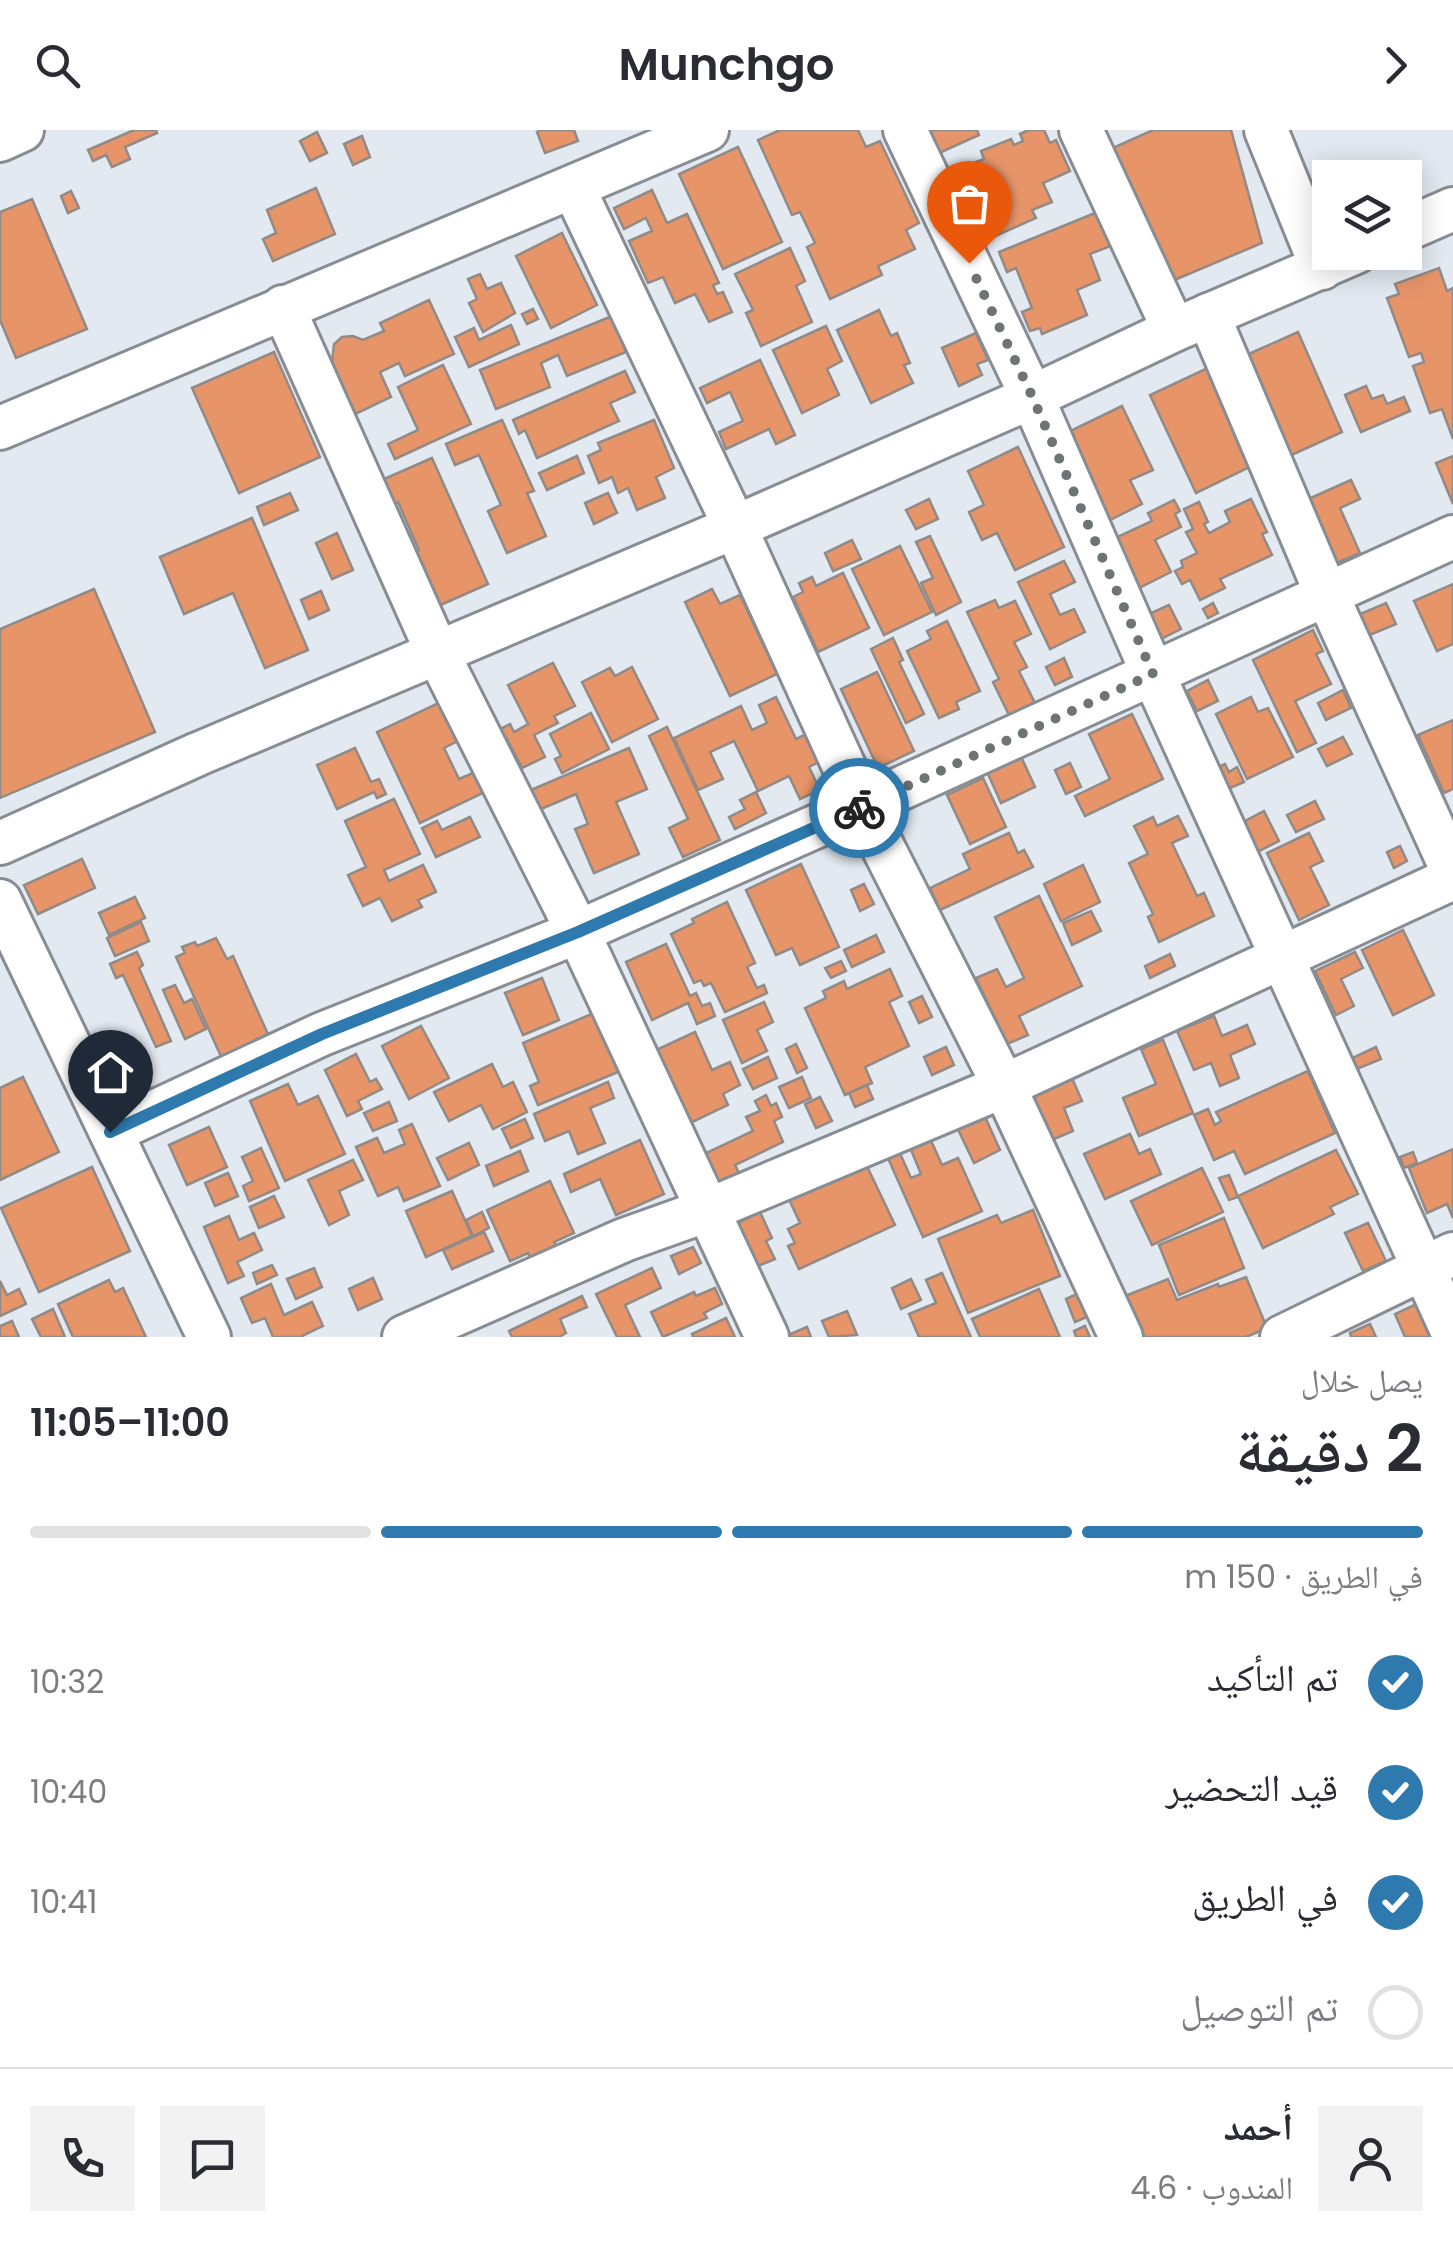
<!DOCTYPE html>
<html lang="ar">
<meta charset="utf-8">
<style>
body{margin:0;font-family:Poppins,"Noto Naskh Arabic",sans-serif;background:#f2f2f3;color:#2b2b33;direction:rtl;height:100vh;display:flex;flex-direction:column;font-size:38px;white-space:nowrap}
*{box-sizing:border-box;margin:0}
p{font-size:32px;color:#7c7c81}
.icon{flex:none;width:55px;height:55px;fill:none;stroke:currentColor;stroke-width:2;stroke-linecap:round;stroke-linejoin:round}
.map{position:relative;height:1207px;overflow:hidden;direction:ltr}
.panel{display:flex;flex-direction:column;background:#fff;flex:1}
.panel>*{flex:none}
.fabs{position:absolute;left:1312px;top:30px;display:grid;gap:20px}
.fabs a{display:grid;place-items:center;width:110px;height:110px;border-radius:0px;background:#fff;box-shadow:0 5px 25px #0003;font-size:50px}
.pin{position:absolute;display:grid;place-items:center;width:85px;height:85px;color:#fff;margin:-102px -42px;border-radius:50% 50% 50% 0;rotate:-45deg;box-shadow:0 0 10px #0007}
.pin .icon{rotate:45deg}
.courier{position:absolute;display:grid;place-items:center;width:100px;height:100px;margin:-50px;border:8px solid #2e79ad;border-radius:50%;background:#fff;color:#222;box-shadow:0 2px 12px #0007}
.headline em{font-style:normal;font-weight:600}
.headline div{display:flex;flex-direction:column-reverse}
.headline{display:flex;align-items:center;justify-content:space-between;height:170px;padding:0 30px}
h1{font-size:65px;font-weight:600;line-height:75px}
.bar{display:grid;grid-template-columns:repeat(4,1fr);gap:15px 10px;align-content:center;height:120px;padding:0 30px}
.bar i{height:12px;border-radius:8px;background:#e1e1e2}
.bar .selected{background:#2e79ad}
.bar p{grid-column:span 4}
.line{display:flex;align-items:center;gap:25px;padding:0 30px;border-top:2px solid #e1e1e2}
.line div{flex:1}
.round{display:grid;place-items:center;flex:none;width:105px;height:105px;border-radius:0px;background:#f2f2f3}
ol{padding:0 30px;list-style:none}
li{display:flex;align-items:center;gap:30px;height:110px}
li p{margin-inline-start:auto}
li .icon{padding:10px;border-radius:50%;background:#2e79ad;color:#fff;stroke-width:4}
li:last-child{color:#7c7c81}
li i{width:55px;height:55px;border:5px solid #e1e1e2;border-radius:50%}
header{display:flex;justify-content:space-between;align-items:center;height:130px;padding:0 30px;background:#fff;font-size:45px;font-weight:600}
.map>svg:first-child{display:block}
.building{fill:#e79469;stroke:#928a86;stroke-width:2.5}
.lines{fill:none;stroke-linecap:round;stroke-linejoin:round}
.minor-casing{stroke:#878d93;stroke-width:48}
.minor{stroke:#fff;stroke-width:42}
.done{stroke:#6e7376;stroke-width:10;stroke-dasharray:0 18}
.route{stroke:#2e79ad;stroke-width:12}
</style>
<header><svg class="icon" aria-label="forward" viewBox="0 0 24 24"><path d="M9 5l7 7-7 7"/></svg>Munchgo<svg class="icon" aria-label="search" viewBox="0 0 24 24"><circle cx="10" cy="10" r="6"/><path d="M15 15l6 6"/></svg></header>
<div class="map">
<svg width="1453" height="1207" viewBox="0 0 1453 1207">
<rect width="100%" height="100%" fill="#e2e9f0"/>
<g class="building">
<path d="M134 0H156L157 3 125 17 130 29 112 37 106 25 93 31 88 20Z"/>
<path d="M541 0H574L578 11 545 23 537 2Z"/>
<path d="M780 0H858L866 17 880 11 919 93 906 100 915 119 878 136 882 145 830 169 807 117 815 113 800 82 792 85 758 10Z"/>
<path d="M929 0H977L979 5 939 23Z"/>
<path d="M1029 0H1044L1050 13 1056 10 1070 41 1043 53 1052 72 1032 80 1036 88 991 108 983 91 976 95 962 64 978 57 968 35 984 29 981 21 1011 9 1014 15 1023 11 1020 4Z"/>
<path d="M1153 0H1231L1262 113 1172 151 1113 18Z"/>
<path d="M317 2 327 23 310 31 300 11Z"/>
<path d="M362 6 370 27 353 35 344 14Z"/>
<path d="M738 17 782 112 723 139 679 44Z"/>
<path d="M316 58 335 104 273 131 263 109 276 103 267 80Z"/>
<path d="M652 60 667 93 687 84 719 153 713 155 717 164 723 162 732 182 709 192 695 164 675 173 663 147 648 153 629 111 652 101 646 88 624 99 614 78Z"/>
<path d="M71 61 79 78 68 83 61 66Z"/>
<path d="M32 69 87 199 16 228 0 190V82Z"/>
<path d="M1110 77 1123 111 1090 124 1100 150 1077 160 1087 185 1042 204 1040 198 1030 201 1022 182 1032 178 1016 138 1007 142 999 122Z"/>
<path d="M562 103 597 175 551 198 516 126Z"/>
<path d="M790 118 805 151 796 156 812 192 761 216 746 183 753 180 735 144Z"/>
<path d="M1439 138 1447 161 1453 158V309L1442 279 1430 283 1413 236 1424 232 1421 223 1409 227 1387 168 1399 164 1395 154Z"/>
<path d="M480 144 487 159 501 153 515 183 483 202 469 173 477 169 468 149Z"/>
<path d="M429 170 454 224 405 246 399 233 380 242 391 267 351 286 328 235 332 233 334 214 342 207 353 206 363 210 384 201 380 193Z"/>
<path d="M533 179 538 189 527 194 522 184Z"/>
<path d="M879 180 891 206 897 203 910 233 904 235 913 253 871 273 837 200Z"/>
<path d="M612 186 626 222 567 246 558 225 541 233 550 257 496 279 480 240Z"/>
<path d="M511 195 519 214 469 237 455 207 474 198 479 210Z"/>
<path d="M826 196 842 231 827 239 839 265 802 283 773 220Z"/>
<path d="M1298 202 1342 302 1287 327 1242 227Z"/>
<path d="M976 203 988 230 977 234 982 245 959 256 942 218Z"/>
<path d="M274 222 320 327 239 363 192 258Z"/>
<path d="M760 230 795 305 776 314 769 299 726 319 719 302 743 291 730 262 707 273 700 258Z"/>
<path d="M443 235 471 294 395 329 388 314 418 300 398 257Z"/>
<path d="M1210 237 1256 334 1196 363 1150 265Z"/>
<path d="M625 241 635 262 610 273 619 291 537 328 525 300 519 304 513 290Z"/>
<path d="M1366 256 1372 269 1383 265 1387 274 1404 267 1410 281 1361 302 1345 265Z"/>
<path d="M1122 276 1153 340 1130 350 1142 374 1108 391 1066 303Z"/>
<path d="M502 290 534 361 527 363 546 406 507 423 488 381 501 375 479 325 455 335 446 314Z"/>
<path d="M654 290 674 338 656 347 665 368 637 380 628 358 618 363 612 347 599 353 588 326 601 320 598 313Z"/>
<path d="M1018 317 1064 417 1015 440 997 403 982 410 969 382 984 375 968 341Z"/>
<path d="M577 326 584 343 547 360 539 343Z"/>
<path d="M1453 326V374L1436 333Z"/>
<path d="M432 328 488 454 436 477 412 423 419 420 398 372 393 374 382 350Z"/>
<path d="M1351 350 1360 369 1340 378 1360 423 1332 435 1304 371Z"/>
<path d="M290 363 298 380 264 395 257 377Z"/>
<path d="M608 363 617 383 594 394 585 373Z"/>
<path d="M929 369 938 389 916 399 906 380Z"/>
<path d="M1251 369 1267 402 1262 404 1272 425 1220 449 1225 458 1200 470 1190 450 1182 454 1175 441 1183 437 1181 431 1197 423 1186 402 1193 399 1184 379 1199 372 1208 392 1204 394 1209 403 1230 392 1225 381Z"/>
<path d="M1174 370 1180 381 1175 384 1181 397 1155 410 1171 442 1139 458 1115 408 1152 391 1148 383Z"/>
<path d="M252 388 308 520 265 538 233 463 184 484 160 427Z"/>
<path d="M337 403 353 440 332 449 316 413Z"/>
<path d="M930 406 961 472 936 485 921 453 933 448 916 412Z"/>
<path d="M852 410 861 429 833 441 825 423Z"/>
<path d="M900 416 932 482 884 505 852 439Z"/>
<path d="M1064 431 1075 452 1050 464 1060 485 1074 479 1085 502 1050 519 1018 452Z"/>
<path d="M843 443 869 498 818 522 793 467 803 462 799 453 812 447 816 456Z"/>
<path d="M1453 454V514L1437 521 1414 471Z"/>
<path d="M94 459 155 602 0 668V499Z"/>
<path d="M712 459 720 474 740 465 777 544 730 566 685 472Z"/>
<path d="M321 461 329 480 309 489 301 470Z"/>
<path d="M995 470 999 478 1015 471 1031 504 1014 512 1027 537 1019 541 1035 573 1009 585 993 552 999 549 967 482Z"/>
<path d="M1213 473 1218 483 1208 488 1203 479Z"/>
<path d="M1386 473 1396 494 1367 506 1358 485Z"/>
<path d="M1169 475 1181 499 1161 509 1149 484Z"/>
<path d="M947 491 980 561 956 572 959 579 939 588 907 521 931 509 927 501Z"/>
<path d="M1313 500 1323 521 1316 524 1331 554 1295 571 1316 613 1297 622 1253 530Z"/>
<path d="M893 508 903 530 899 532 924 584 906 593 871 519Z"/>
<path d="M1064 528 1072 547 1055 555 1046 537Z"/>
<path d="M553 533 575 576 554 586 558 593 534 605 545 627 522 638 507 609 495 615 489 605 510 594 514 602 528 594 508 555Z"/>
<path d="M632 537 658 589 612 612 582 552 610 538 615 546Z"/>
<path d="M877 542 914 621 878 638 841 559Z"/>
<path d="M1208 550 1218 571 1197 581 1187 561Z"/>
<path d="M1343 560 1351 578 1326 590 1318 573Z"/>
<path d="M776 567 796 609 810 602 823 630 809 637 820 660 800 669 789 646 758 661 734 611 710 622 723 649 698 660 674 608 741 576 752 600 767 593 759 575Z"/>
<path d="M1251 567 1258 582 1268 578 1293 627 1247 649 1216 584Z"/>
<path d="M443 571 462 609 444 618 459 649 475 642 485 662 420 693 377 602Z"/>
<path d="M591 583 609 619 562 643 555 629 561 626 550 604Z"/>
<path d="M1132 584 1163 649 1085 686 1075 666 1110 649 1089 604Z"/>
<path d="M1453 590V659L1444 663 1418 605Z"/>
<path d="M667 597 720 710 683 727 669 698 688 689 649 606Z"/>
<path d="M1343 607 1352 624 1327 636 1318 619Z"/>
<path d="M355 618 371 652 379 649 386 664 377 668 374 662 337 679 317 635Z"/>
<path d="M629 618 647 659 616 672 639 724 594 743 575 699 588 694 576 664 532 683 524 663Z"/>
<path d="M1018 620 1035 657 1001 673 984 635Z"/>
<path d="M1070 633 1081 657 1066 664 1055 640Z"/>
<path d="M1225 634 1229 642 1237 637 1244 652 1228 659 1217 638Z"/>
<path d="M983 648 1006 697 970 714 947 665Z"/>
<path d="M756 662 766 683 735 699 729 687 745 679 740 670Z"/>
<path d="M394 669 420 724 384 740 389 751 423 735 436 762 418 770 422 777 392 791 380 768 363 776 348 745 366 737 345 691Z"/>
<path d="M1315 671 1324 689 1296 702 1287 685Z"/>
<path d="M1264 681 1279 711 1257 722 1243 692Z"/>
<path d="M1178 686 1188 706 1172 713 1197 766 1204 763 1214 786 1159 812 1148 787 1153 784 1129 733 1148 724 1134 696 1153 687 1157 696Z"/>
<path d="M470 687 480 707 436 727 422 698 437 691 442 700Z"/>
<path d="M1009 703 1018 723 1024 720 1033 737 940 780 930 758 970 739 963 724Z"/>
<path d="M1309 703 1323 731 1310 737 1329 775 1299 790 1267 723Z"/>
<path d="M1400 716 1407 731 1394 738 1387 722Z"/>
<path d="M82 729 95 758 38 784 24 755Z"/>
<path d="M801 734 839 817 800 835 792 818 776 825 746 760Z"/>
<path d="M1083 735 1100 772 1061 791 1044 754Z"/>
<path d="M864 754 874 774 860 781 851 760Z"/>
<path d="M1039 766 1082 856 1019 886 1028 905 1007 914 976 848 997 839 1006 857 1024 848 995 787Z"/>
<path d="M135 767 145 788 109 805 99 783Z"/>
<path d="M727 772 755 833 747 837 757 858 764 855 767 863 725 882 711 853 704 856 701 850 694 853 671 804 694 793 692 789Z"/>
<path d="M1091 781 1101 801 1072 815 1063 793Z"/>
<path d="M141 792 149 811 115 826 107 808Z"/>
<path d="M1403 800 1434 865 1393 885 1362 820Z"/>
<path d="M876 805 884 822 852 837 844 820Z"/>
<path d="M216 808 227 829 233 826 271 911 224 933 176 827 185 823 182 817 195 812 197 816Z"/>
<path d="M666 814 690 866 696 863 702 876 710 873 715 886 697 894 688 873 652 890 626 832Z"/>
<path d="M137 822 143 835 139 838 171 911 156 917 123 845 116 848 110 834Z"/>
<path d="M1355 822 1363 838 1341 849 1354 876 1336 885 1315 841Z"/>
<path d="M1170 824 1175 836 1150 848 1145 836Z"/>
<path d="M841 831 846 841 831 848 825 838Z"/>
<path d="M890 839 902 866 889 872 909 916 865 937 872 953 845 965 805 878 826 868 823 861 844 851 847 859Z"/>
<path d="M542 848 559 890 523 905 505 863Z"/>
<path d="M175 855 184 873 192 869 206 899 185 909 163 860Z"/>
<path d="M922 866 932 887 919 893 909 872Z"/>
<path d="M764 872 773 892 757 900 767 921 742 933 723 890Z"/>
<path d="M594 883 618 942 538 975 530 956 539 952 523 913Z"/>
<path d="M1214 886 1222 906 1247 895 1255 914 1230 925 1239 948 1220 956 1211 933 1194 940 1177 901Z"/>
<path d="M421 896 449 948 409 969 382 916Z"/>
<path d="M695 902 712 940 730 932 740 955 723 964 728 975 690 993 656 920Z"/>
<path d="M1163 910 1193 983 1139 1006 1123 968 1156 954 1141 919Z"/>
<path d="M796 914 807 938 797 943 786 919Z"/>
<path d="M946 917 954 935 932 945 924 927Z"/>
<path d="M1376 917 1381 929 1357 939 1352 928Z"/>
<path d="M356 924 370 952 376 949 382 959 358 971 362 979 347 986 325 940Z"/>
<path d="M768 927 777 948 753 959 743 939Z"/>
<path d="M492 934 503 957 513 952 527 982 493 999 481 975 449 991 434 962Z"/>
<path d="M1308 941 1335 1003 1245 1044 1234 1021 1214 1030 1194 985 1208 979 1215 995 1221 991 1216 982Z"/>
<path d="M23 947 59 1022 0 1050V958Z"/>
<path d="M802 947 811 968 789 978 779 957Z"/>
<path d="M1072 948 1082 971 1064 978 1073 1001 1049 1011 1030 966Z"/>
<path d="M608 952 614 968 590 978 605 1013 578 1024 569 1001 545 1011 534 984Z"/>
<path d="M288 954 298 975 318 966 345 1024 285 1051 250 971Z"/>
<path d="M867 955 873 969 855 977 849 963Z"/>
<path d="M766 965 771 976 776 973 782 987 774 991 783 1012 735 1035 741 1047 711 1062 704 1049 715 1044 706 1023 753 1001 746 987 760 981 755 971Z"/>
<path d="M820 967 832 991 816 998 805 974Z"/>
<path d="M389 972 397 991 373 1001 364 983Z"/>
<path d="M982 980 1000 1020 974 1033 955 993Z"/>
<path d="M525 989 533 1008 511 1018 502 999Z"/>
<path d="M412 994 440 1056 404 1071 398 1057 378 1066 356 1017 377 1008 384 1023 405 1014 399 1000Z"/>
<path d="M209 997 227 1037 187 1055 169 1015Z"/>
<path d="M1130 1004 1139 1024 1150 1019 1161 1044 1105 1069 1084 1024Z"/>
<path d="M929 1006 942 1035 958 1028 982 1081 923 1107 887 1026 899 1021 911 1048 921 1044 909 1015Z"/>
<path d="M640 1010 664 1064 616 1085 600 1049 571 1062 564 1044Z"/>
<path d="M469 1013 479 1035 448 1050 437 1028Z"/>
<path d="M261 1018 279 1058 249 1071 243 1056 253 1051 242 1027Z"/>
<path d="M1453 1019V1088L1447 1074 1427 1083 1409 1038Z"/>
<path d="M1336 1020 1358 1064 1330 1077 1334 1084 1263 1118 1238 1066Z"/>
<path d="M520 1021 528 1041 494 1056 486 1036Z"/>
<path d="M1413 1022 1417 1033 1404 1038 1400 1027Z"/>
<path d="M353 1030 363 1050 339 1061 349 1085 329 1095 308 1050Z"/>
<path d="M864 1030 895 1095 799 1139 788 1116 795 1113 788 1099 800 1093 787 1065Z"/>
<path d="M92 1037 130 1121 39 1162 1 1078Z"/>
<path d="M1202 1038 1223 1082 1152 1115 1131 1071Z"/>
<path d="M228 1043 238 1066 215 1076 205 1053Z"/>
<path d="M1229 1045 1238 1067 1229 1070 1219 1048Z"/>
<path d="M550 1051 574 1103 554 1112 557 1116 530 1128 528 1123 510 1131 487 1080Z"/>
<path d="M452 1061 472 1106 426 1127 406 1081Z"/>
<path d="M274 1066 284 1087 259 1098 250 1077Z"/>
<path d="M1033 1080 1060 1146 968 1183 938 1109 997 1085 1001 1093Z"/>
<path d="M482 1082 489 1098 473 1106 466 1090Z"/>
<path d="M760 1082 772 1108 766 1111 775 1129 758 1136 738 1093Z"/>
<path d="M229 1086 239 1110 254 1103 262 1120 237 1132 244 1146 228 1153 204 1097Z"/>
<path d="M1224 1088 1244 1138 1179 1165 1159 1115Z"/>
<path d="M1368 1093 1386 1131 1363 1141 1345 1103Z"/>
<path d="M484 1102 493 1121 452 1139 443 1120Z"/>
<path d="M693 1117 701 1133 679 1144 671 1126Z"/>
<path d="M272 1135 277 1145 257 1154 253 1143Z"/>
<path d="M314 1138 322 1157 296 1169 287 1149Z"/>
<path d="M652 1138 661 1158 625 1175 640 1207H617L596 1164Z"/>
<path d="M942 1143 971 1207H919L909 1184 936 1173 926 1150Z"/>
<path d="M1246 1147 1267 1198 1246 1207H1142L1125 1166 1168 1149 1177 1170 1218 1154 1219 1157Z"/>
<path d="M373 1148 382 1169 358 1180 349 1159Z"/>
<path d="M911 1149 921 1170 901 1179 892 1158Z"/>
<path d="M109 1150 115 1162 123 1158 146 1207H73L58 1174Z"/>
<path d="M0 1151 7 1165 19 1159 26 1174 0 1186Z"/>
<path d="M271 1154 284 1185 312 1172 323 1196 300 1207H273L265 1188 252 1193 241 1168Z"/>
<path d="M715 1158 722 1174 704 1183 707 1188 663 1207 651 1182 694 1162 696 1166Z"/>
<path d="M1039 1159 1060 1207H980L972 1189Z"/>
<path d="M1079 1163 1089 1186 1075 1192 1066 1169Z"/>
<path d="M582 1166 587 1177 560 1189 566 1203 559 1207H512L509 1201Z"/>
<path d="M1423 1171 1438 1207H1405L1395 1184Z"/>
<path d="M53 1179 65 1207H41L32 1189Z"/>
<path d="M847 1181 857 1205 829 1207 822 1191Z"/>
<path d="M726 1188 735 1207H693L692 1204Z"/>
<path d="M12 1191 19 1207H0V1196Z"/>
<path d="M1370 1194 1376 1207H1351L1350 1203Z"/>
<path d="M1085 1196 1090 1207H1076L1074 1201Z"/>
<path d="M807 1197 811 1207H789L788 1205Z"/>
</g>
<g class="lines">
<defs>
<g id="minor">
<path d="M905 0 1032 267 1153 544 1453 1203"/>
<path d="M1081 0 1174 200"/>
<path d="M1266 0 1322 138"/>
<path d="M0 10 22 0"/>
<path d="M574 59 735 397 862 676 1004 956 1121 1207"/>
<path d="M1405 100 1453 79"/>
<path d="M283 177 437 522 578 802 767 1207"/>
<path d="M1208 185 1326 463 1453 742"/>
<path d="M0 298 707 0"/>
<path d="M0 713 198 624 735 397 1032 267 1174 200 1356 122"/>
<path d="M0 771 209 1207"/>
<path d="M111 1002 322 904 578 802 862 676 1453 407"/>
<path d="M404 1207 624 1110 708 1080 1004 956 1453 748"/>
<path d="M1282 1207 1453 1124"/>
</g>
</defs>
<use href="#minor" class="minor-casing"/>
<use href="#minor" class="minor"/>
</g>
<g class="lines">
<path class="done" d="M859 678 1153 544 1032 266 969 133"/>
<path class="route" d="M110 1002 322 904 578 802 859 678"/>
</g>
</svg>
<div class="fabs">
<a><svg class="icon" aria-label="layers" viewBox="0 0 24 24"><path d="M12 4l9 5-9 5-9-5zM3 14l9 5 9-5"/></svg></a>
</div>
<div class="pin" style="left:969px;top:133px;background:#ea580c"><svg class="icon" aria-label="bag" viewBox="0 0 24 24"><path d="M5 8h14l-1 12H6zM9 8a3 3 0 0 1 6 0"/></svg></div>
<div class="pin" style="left:110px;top:1002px;background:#1f2937"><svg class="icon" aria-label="home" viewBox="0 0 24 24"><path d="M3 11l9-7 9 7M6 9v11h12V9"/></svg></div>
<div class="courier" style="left:859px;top:678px"><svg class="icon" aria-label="bike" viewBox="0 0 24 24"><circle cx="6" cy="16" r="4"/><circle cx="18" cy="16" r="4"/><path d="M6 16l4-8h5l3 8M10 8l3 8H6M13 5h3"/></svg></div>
</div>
<section class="panel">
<div class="headline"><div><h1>2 دقيقة</h1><p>يصل خلال</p></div><em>11:00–11:05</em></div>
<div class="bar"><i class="selected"></i><i class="selected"></i><i class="selected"></i><i></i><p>في الطريق · 150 m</p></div>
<ol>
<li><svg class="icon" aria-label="check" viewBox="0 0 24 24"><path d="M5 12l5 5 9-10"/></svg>تم التأكيد<p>10:32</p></li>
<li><svg class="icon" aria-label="check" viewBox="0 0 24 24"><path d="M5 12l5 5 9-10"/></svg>قيد التحضير<p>10:40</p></li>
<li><svg class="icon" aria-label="check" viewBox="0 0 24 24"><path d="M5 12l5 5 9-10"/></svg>في الطريق<p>10:41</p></li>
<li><i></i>تم التوصيل</li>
</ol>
<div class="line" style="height:180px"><a class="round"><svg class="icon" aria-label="person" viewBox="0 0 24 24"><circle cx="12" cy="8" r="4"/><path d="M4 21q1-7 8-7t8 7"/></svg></a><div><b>أحمد</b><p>المندوب · 4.6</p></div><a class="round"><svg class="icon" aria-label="chat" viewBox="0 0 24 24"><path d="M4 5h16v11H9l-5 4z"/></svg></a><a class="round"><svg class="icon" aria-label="phone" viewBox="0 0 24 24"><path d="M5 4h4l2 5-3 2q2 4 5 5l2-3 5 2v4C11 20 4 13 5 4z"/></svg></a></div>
</section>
